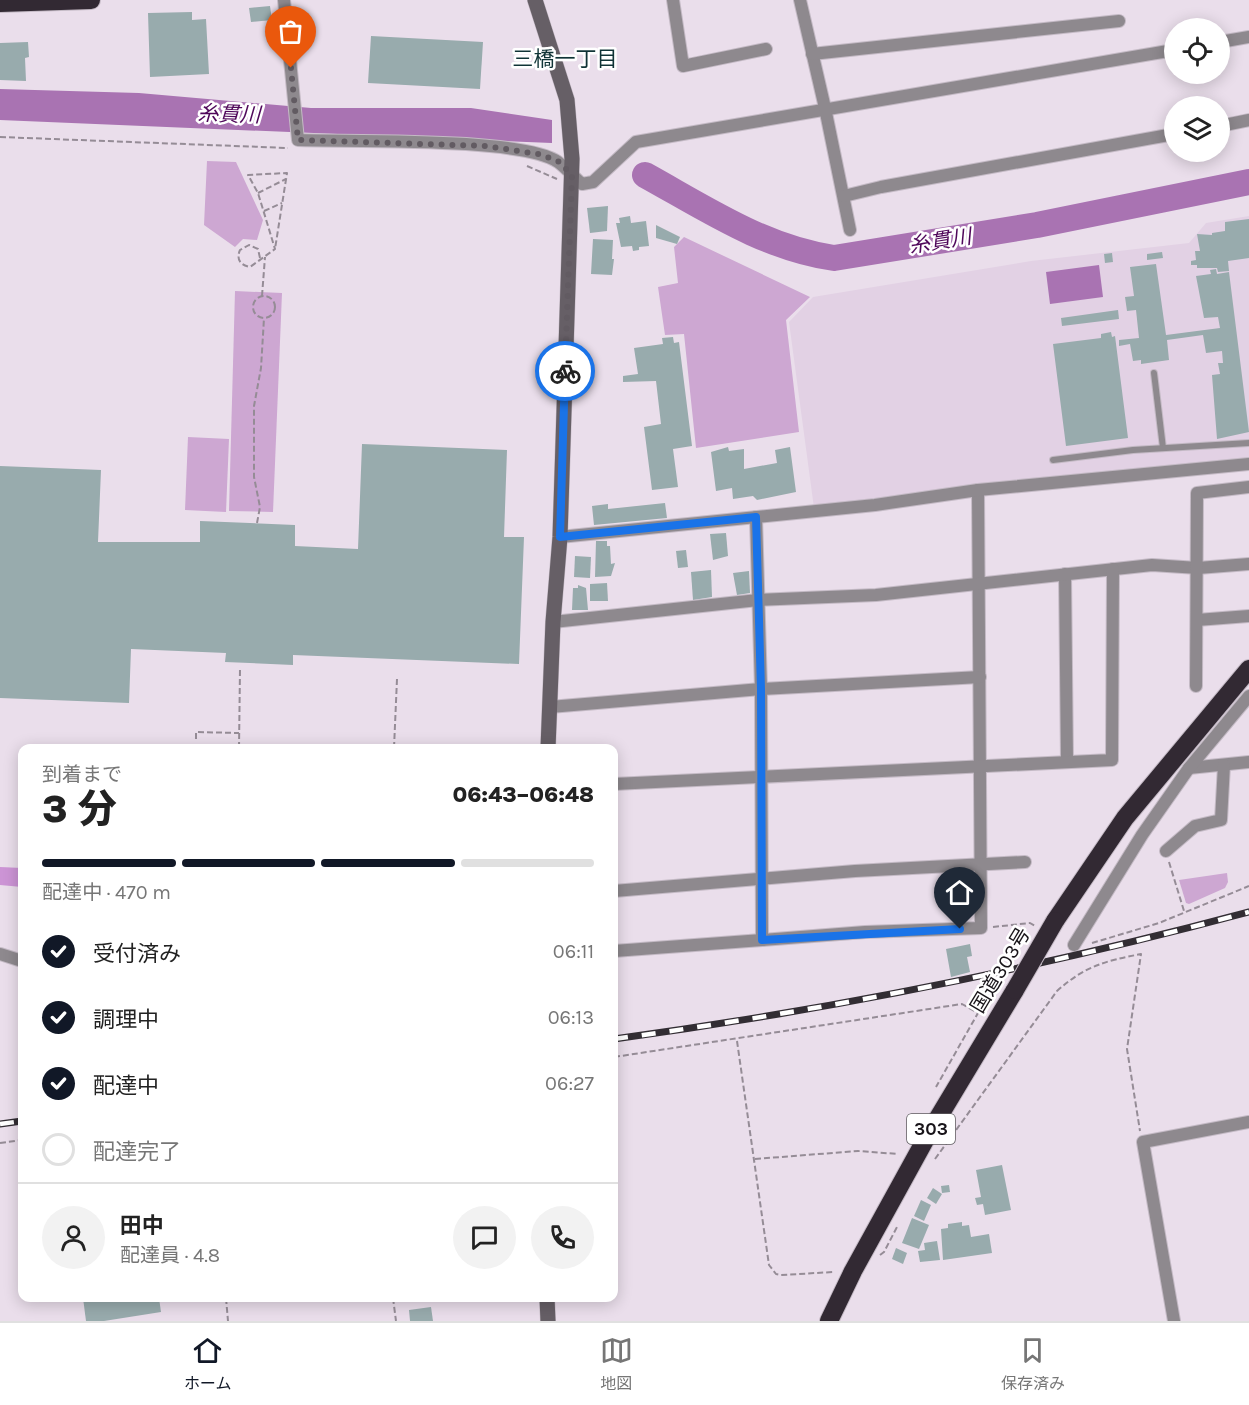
<!DOCTYPE html>
<html lang="ja">
<meta charset="utf-8">
<style>
body{margin:0;font-family:Karla,"Noto Sans JP",sans-serif;background:#f2f2f2;color:#222;height:100vh;display:flex;flex-direction:column;font-size:22px;white-space:nowrap}
*{box-sizing:border-box;margin:0}
p{font-size:20px;color:#767676}
.icon{flex:none;width:33px;height:33px;fill:none;stroke:currentColor;stroke-width:2;stroke-linecap:round;stroke-linejoin:round}
.map{position:relative;flex:1;overflow:hidden}
.drawer{position:absolute;left:18px;top:744px;width:600px;height:558px;display:flex;flex-direction:column;background:#fff;border-radius:12px;box-shadow:0 3px 15px #0003}
.drawer>*{flex:none}
.tools{position:absolute;left:1164px;top:18px;display:grid;gap:12px}
.tools a{display:grid;place-items:center;width:66px;height:66px;border-radius:50%;background:#fff;box-shadow:0 3px 15px #0003;font-size:30px}
.pin{position:absolute;display:grid;place-items:center;width:51px;height:51px;color:#fff;margin:-62px -26px;border-radius:50% 50% 50% 0;rotate:-45deg;box-shadow:0 0 6px #0007}
.pin .icon{rotate:45deg}
.courier{position:absolute;display:grid;place-items:center;width:60px;height:60px;margin:-30px;border:4px solid #1a73e8;border-radius:50%;background:#fff;color:#222;box-shadow:0 2px 8px #0007}
.overview em{font-style:normal;font-weight:800}
.overview div{display:flex;flex-direction:column-reverse}
.overview{display:flex;align-items:center;justify-content:space-between;height:102px;padding:0 24px}
h1{font-size:39px;font-weight:800;line-height:45px}
.bar{display:grid;grid-template-columns:repeat(4,1fr);gap:9px 6px;align-content:center;height:72px;padding:0 24px}
.bar i{height:8px;border-radius:4px;background:#e0e0e0}
.bar .active{background:#111827}
.bar p{grid-column:span 4}
.line{display:flex;align-items:center;gap:15px;padding:0 24px;border-top:2px solid #e0e0e0}
.line div{flex:1}
.round{display:grid;place-items:center;flex:none;width:63px;height:63px;border-radius:32px;background:#f2f2f2}
ol{padding:0 24px;list-style:none}
li{display:flex;align-items:center;gap:18px;height:66px}
li p{margin-inline-start:auto}
li .icon{padding:6px;border-radius:50%;background:#111827;color:#fff;stroke-width:4}
li:last-child{color:#767676}
li i{width:33px;height:33px;border:3px solid #e0e0e0;border-radius:50%}
.tabs{display:flex;justify-content:space-around;align-items:center;height:84px;border-top:2px solid #e0e0e0;background:#fff;font-size:16px;color:#767676}
.tabs a{display:grid;justify-items:center;gap:3px}
.tabs .active{color:#111827}
.map>svg:first-child{display:block}
.built{fill:#e2d1e4}
.green{fill:#cda7d2}
.forest{fill:#cc94d5}
.water{fill:#a973b2}
.lines{fill:none;stroke-linecap:round;stroke-linejoin:round}
.river{stroke:#a973b2;stroke-width:26}
.building{fill:#98abad}
.lane-casing{stroke:#c4bac5;stroke-width:8}
.street-casing{stroke:#c4bac5;stroke-width:14}
.secondary-casing{stroke:#c4bac5;stroke-width:16}
.highway-casing{stroke:#c4bac5;stroke-width:20}
.path{stroke:#958c96;stroke-width:2;stroke-dasharray:6 3;stroke-linecap:butt}
.lane{stroke:#8e898e;stroke-width:6}
.street{stroke:#8e898e;stroke-width:12}
.secondary{stroke:#665f66;stroke-width:15}
.highway{stroke:#322933;stroke-width:18}
.rail-casing{stroke:#322d33;stroke-width:7}
.rail{stroke:#fff;stroke-width:4.5;stroke-dasharray:14;stroke-linecap:butt}
.highway-bridge-casing{stroke:#c4bac5;stroke-width:20;stroke-linecap:butt}
.highway-bridge{stroke:#322933;stroke-width:18}
.done{stroke:#625b62;stroke-width:6;stroke-dasharray:0 10.8}
.route{stroke:#1a73e8;stroke-width:8}
.labels{text-anchor:middle;stroke-width:5;stroke-linejoin:round;paint-order:stroke}
.shield{fill:#fff;stroke:#5d5a5e;stroke-width:1.5}
.shield-label{font-size:18px;font-weight:bold;fill:#181419}
.street-label{font-size:20px;fill:#181419;stroke:#fff}
.neighbourhood-label{font-size:21px;fill:#103336;stroke:#fff}
.water-label{font-size:21px;font-style:italic;fill:#4f075a;stroke:#fff}
</style>
<div class="map">
<svg width="1249" height="1321" viewBox="0 0 1249 1321">
<rect width="100%" height="100%" fill="#eadeeb"/>
<path class="built" d="M1249 216V462L814 508 789 322 813 297 1031 261 1189 243 1206 223Z"/>
<g class="green">
<path d="M207 161 236 162 263 220 257 240 243 239 235 247 204 225Z"/>
<path d="M684 237 810 297 786 320 799 432 696 448 684 334 665 335 658 287 678 283 674 247Z"/>
<path d="M235 291 282 293 273 512 229 511Z"/>
<path d="M188 437 229 439 226 512 185 510Z"/>
<path d="M1227 873 1228 882 1225 888 1189 904 1186 903 1179 880Z"/>
</g>
<path class="forest" d="M0 867 22 868V887L0 885Z"/>
<g class="water">
<path d="M0 89 139 93 311 108H471L552 120V143L0 120Z"/>
<path d="M1099 265 1103 297 1050 304 1046 272Z"/>
</g>
<g class="lines">
<path class="river" d="M645 175C705 208 764 248 834 258L1037 225 1249 182"/>
</g>
<g class="building">
<path d="M270 6 272 20 251 22 249 8Z"/>
<path d="M192 12V20L206 19 209 74 150 77 148 13Z"/>
<path d="M371 36 483 42 480 89 368 83Z"/>
<path d="M28 42 29 57 25 58 26 81 0 80V43Z"/>
<path d="M608 206 607 231 590 233 587 208Z"/>
<path d="M630 216 631 223 646 221 649 246 639 247V250L633 251 632 246 621 247 616 223H620L619 218Z"/>
<path d="M1249 219V258L1228 261 1229 271 1218 272 1217 268H1197V265H1191V261L1196 260 1195 251H1200L1197 234 1212 235V233L1225 231V222Z"/>
<path d="M656 225 680 237 677 244 656 238Z"/>
<path d="M593 239 613 240 612 259H614L612 275 591 274Z"/>
<path d="M1162 252 1163 258 1147 260V254Z"/>
<path d="M1112 253 1113 262 1105 263 1104 254Z"/>
<path d="M1156 264 1166 335 1220 328 1218 317 1204 318 1196 276 1211 274 1210 270 1216 269 1217 274 1229 272 1249 432 1217 439 1212 375 1220 374 1218 363H1223L1222 351 1206 353 1203 335 1167 340 1169 360 1141 364V360L1133 361 1130 344 1119 346V340L1139 338 1136 310 1127 311 1125 297 1134 296 1130 267Z"/>
<path d="M1118 310 1119 319 1062 326 1061 318Z"/>
<path d="M1111 332 1112 337 1115 336 1128 438 1066 446 1053 344 1101 338V334Z"/>
<path d="M673 337 674 343 679 342 692 446 673 449 678 487 652 490 644 427 661 424 656 381 623 382V376L638 374 634 348 663 344 662 338Z"/>
<path d="M362 444 507 450 504 537H524L519 664 293 655V665L225 662 226 653 131 649 129 703 0 698V466L101 470 98 542H200V521L295 525V546L358 549Z"/>
<path d="M728 447 729 451 744 449V469L777 463 775 450 790 447 796 492 757 500 753 496 733 499 732 488 716 491 711 452Z"/>
<path d="M665 503 667 518 594 525 592 506 608 504V509Z"/>
<path d="M726 533 728 556 713 560 710 534Z"/>
<path d="M596 541H607V546H610L611 564 615 563 611 576 595 577Z"/>
<path d="M686 550 688 567 678 568 676 551Z"/>
<path d="M575 556 591 557 590 578 574 577Z"/>
<path d="M711 570 712 597 693 600 691 572Z"/>
<path d="M749 571 750 593 737 595 733 573Z"/>
<path d="M607 583 608 601H590V584Z"/>
<path d="M578 585 586 588 588 610H572L573 588H578Z"/>
<path d="M970 944 972 956 967 957 970 972 951 977 946 949Z"/>
<path d="M1002 1165 1011 1210 985 1215 983 1204 977 1205 975 1198 981 1197 976 1170Z"/>
<path d="M949 1185 950 1192 942 1193 941 1186Z"/>
<path d="M933 1188 942 1194 936 1204 927 1198Z"/>
<path d="M921 1200 931 1205 924 1221 914 1216Z"/>
<path d="M912 1218 929 1225 919 1249 902 1243Z"/>
<path d="M962 1222V1226L969 1225 971 1237 989 1234 992 1253 943 1260 941 1229 948 1228V1224Z"/>
<path d="M937 1241 940 1260 920 1262 918 1251 925 1250 924 1243Z"/>
<path d="M896 1248 907 1253 903 1264 892 1259Z"/>
<path d="M83 1298H159L161 1312 104 1321H86Z"/>
<path d="M431 1307 433 1321H410L409 1310Z"/>
</g>
<g class="lines">
<defs>
<g id="lane">
<path d="M1154 373 1163 448"/>
<path d="M1053 460 1133 450 1249 443"/>
</g>
<g id="street">
<path d="M284 0 298 140C349 142 522 137 558 162 566 168 574 177 582 184L593 182 636 142 1174 50"/>
<path d="M673 0 683 66 766 49"/>
<path d="M800 0 825 108 850 230"/>
<path d="M1220 42 1249 37"/>
<path d="M812 54 1119 21"/>
<path d="M1220 126 1249 120"/>
<path d="M844 196 881 187 1174 134"/>
<path d="M756 517 761 689 762 940 865 932 981 928 978 490"/>
<path d="M560 537 875 505 978 490 1249 464"/>
<path d="M1065 574 1067 761"/>
<path d="M1197 620 1249 616"/>
<path d="M553 622 758 600 876 595 1152 565 1198 568 1249 564"/>
<path d="M1196 686 1197 493 1249 487"/>
<path d="M550 707 761 689 980 677"/>
<path d="M1189 768 1249 762"/>
<path d="M614 784 1112 760 1113 569"/>
<path d="M1166 851 1195 826 1221 820 1224 765"/>
<path d="M614 891 855 871 1025 862"/>
<path d="M1074 945 1142 835 1189 768 1249 696"/>
<path d="M614 951 762 940"/>
<path d="M0 954 22 961"/>
<path d="M1174 1321 1143 1142 1249 1122"/>
</g>
<g id="secondary">
<path d="M535 0 567 100 572 159 560 537 553 622 548 748"/>
<path d="M547 1298 548 1321"/>
</g>
<g id="highway">
<path d="M0 3 91 0"/>
<path d="M1055 921 1125 818 1249 669"/>
<path d="M829 1321 853 1271 929 1133 1015 990"/>
</g>
</defs>
<use href="#lane" class="lane-casing"/>
<use href="#street" class="street-casing"/>
<use href="#secondary" class="secondary-casing"/>
<use href="#highway" class="highway-casing"/>
<g class="path">
<path d="M0 137 288 148"/>
<path d="M527 166 557 179"/>
<path d="M258 193 286 179"/>
<path d="M264 211 282 203"/>
<path d="M260 258 258 249 249 245 240 250C236 259 240 265 250 267L275 249 258 193 248 175 287 173 275 249"/>
<path d="M262 296 265 257"/>
<circle cx="264" cy="307" r="11"/>
<path d="M257 523 260 507 254 477V406L261 368 264 318"/>
<path d="M196 739V732L239 733"/>
<path d="M239 748 240 669"/>
<path d="M394 748 397 679"/>
<path d="M1169 862 1184 911"/>
<path d="M993 927 1030 923 1035 926"/>
<path d="M1092 943 1159 923 1249 886"/>
<path d="M737 1041 769 1265 776 1274 781 1275 834 1272"/>
<path d="M614 1057 962 1004 978 1013 936 1087"/>
<path d="M0 1143 22 1140"/>
<path d="M755 1159 858 1151 898 1154"/>
<path d="M935 1159 1057 991C1085 966 1105 961 1141 954L1127 1049 1140 1131"/>
<path d="M880 1255 884 1252 897 1227"/>
<path d="M226 1298 228 1321"/>
<path d="M393 1298 396 1321"/>
</g>
<use href="#lane" class="lane"/>
<use href="#street" class="street"/>
<use href="#secondary" class="secondary"/>
<use href="#highway" class="highway"/>
<defs>
<g id="rail">
<path d="M614 1039C828 1010 1040 968 1249 912"/>
<path d="M0 1124 22 1121"/>
</g>
</defs>
<use href="#rail" class="rail-casing"/>
<use href="#rail" class="rail"/>
<defs>
<path id="highway-bridge" d="M1015 990 1055 921"/>
</defs>
<use href="#highway-bridge" class="highway-bridge-casing"/>
<use href="#highway-bridge" class="highway-bridge"/>
</g>
<g class="lines">
<path class="done" d="M291 68 298 140 486 146 538 154 558 161 572 175 565 371"/>
<path class="route" d="M565 371 560 537 756 517 761 689 762 940 960 929"/>
</g>
<g class="labels">
<rect class="shield" x="907" y="1114" width="48" height="30" rx="4.5"/>
<g class="shield-label">
<text x="931" y="1135">303</text>
</g>
<g class="street-label">
<text transform="translate(1000 970) rotate(-59)" y="7">国道303号</text>
</g>
<g class="neighbourhood-label">
<text x="565" y="66">三橋一丁目</text>
</g>
<g class="water-label">
<text transform="translate(229 114) rotate(2)" y="7">糸貫川</text>
<text transform="translate(940 241) rotate(-9)" y="7">糸貫川</text>
</g>
</g>
</svg>
<div class="tools">
<a><svg class="icon" aria-label="locate" viewBox="0 0 24 24"><circle cx="12" cy="12" r="6"/><path d="M12 2v4M12 18v4M2 12h4M18 12h4"/></svg></a>
<a><svg class="icon" aria-label="layers" viewBox="0 0 24 24"><path d="M12 4l9 5-9 5-9-5zM3 14l9 5 9-5"/></svg></a>
</div>
<div class="pin" style="left:291px;top:68px;background:#ea580c"><svg class="icon" aria-label="bag" viewBox="0 0 24 24"><path d="M5 8h14l-1 12H6zM9 8a3 3 0 0 1 6 0"/></svg></div>
<div class="pin" style="left:960px;top:929px;background:#1f2937"><svg class="icon" aria-label="home" viewBox="0 0 24 24"><path d="M3 11l9-7 9 7M6 9v11h12V9"/></svg></div>
<div class="courier" style="left:565px;top:371px"><svg class="icon" aria-label="bike" viewBox="0 0 24 24"><circle cx="6" cy="16" r="4"/><circle cx="18" cy="16" r="4"/><path d="M6 16l4-8h5l3 8M10 8l3 8H6M13 5h3"/></svg></div>
<section class="drawer">
<div class="overview"><div><h1>3 分</h1><p>到着まで</p></div><em>06:43–06:48</em></div>
<div class="bar"><i class="active"></i><i class="active"></i><i class="active"></i><i></i><p>配達中 · 470 m</p></div>
<ol>
<li><svg class="icon" aria-label="check" viewBox="0 0 24 24"><path d="M5 12l5 5 9-10"/></svg>受付済み<p>06:11</p></li>
<li><svg class="icon" aria-label="check" viewBox="0 0 24 24"><path d="M5 12l5 5 9-10"/></svg>調理中<p>06:13</p></li>
<li><svg class="icon" aria-label="check" viewBox="0 0 24 24"><path d="M5 12l5 5 9-10"/></svg>配達中<p>06:27</p></li>
<li><i></i>配達完了</li>
</ol>
<div class="line" style="height:108px"><a class="round"><svg class="icon" aria-label="person" viewBox="0 0 24 24"><circle cx="12" cy="8" r="4"/><path d="M4 21q1-7 8-7t8 7"/></svg></a><div><b>田中</b><p>配達員 · 4.8</p></div><a class="round"><svg class="icon" aria-label="chat" viewBox="0 0 24 24"><path d="M4 5h16v11H9l-5 4z"/></svg></a><a class="round"><svg class="icon" aria-label="phone" viewBox="0 0 24 24"><path d="M5 4h4l2 5-3 2q2 4 5 5l2-3 5 2v4C11 20 4 13 5 4z"/></svg></a></div>
</section>
</div>
<nav class="tabs">
<a class="active"><svg class="icon" aria-label="home" viewBox="0 0 24 24"><path d="M3 11l9-7 9 7M6 9v11h12V9"/></svg>ホーム</a>
<a><svg class="icon" aria-label="map" viewBox="0 0 24 24"><path d="M3 6l6-2 6 2 6-2v14l-6 2-6-2-6 2zM9 4v14M15 6v14"/></svg>地図</a>
<a><svg class="icon" aria-label="saved" viewBox="0 0 24 24"><path d="M7 4h10v16l-5-4-5 4z"/></svg>保存済み</a>
</nav>
